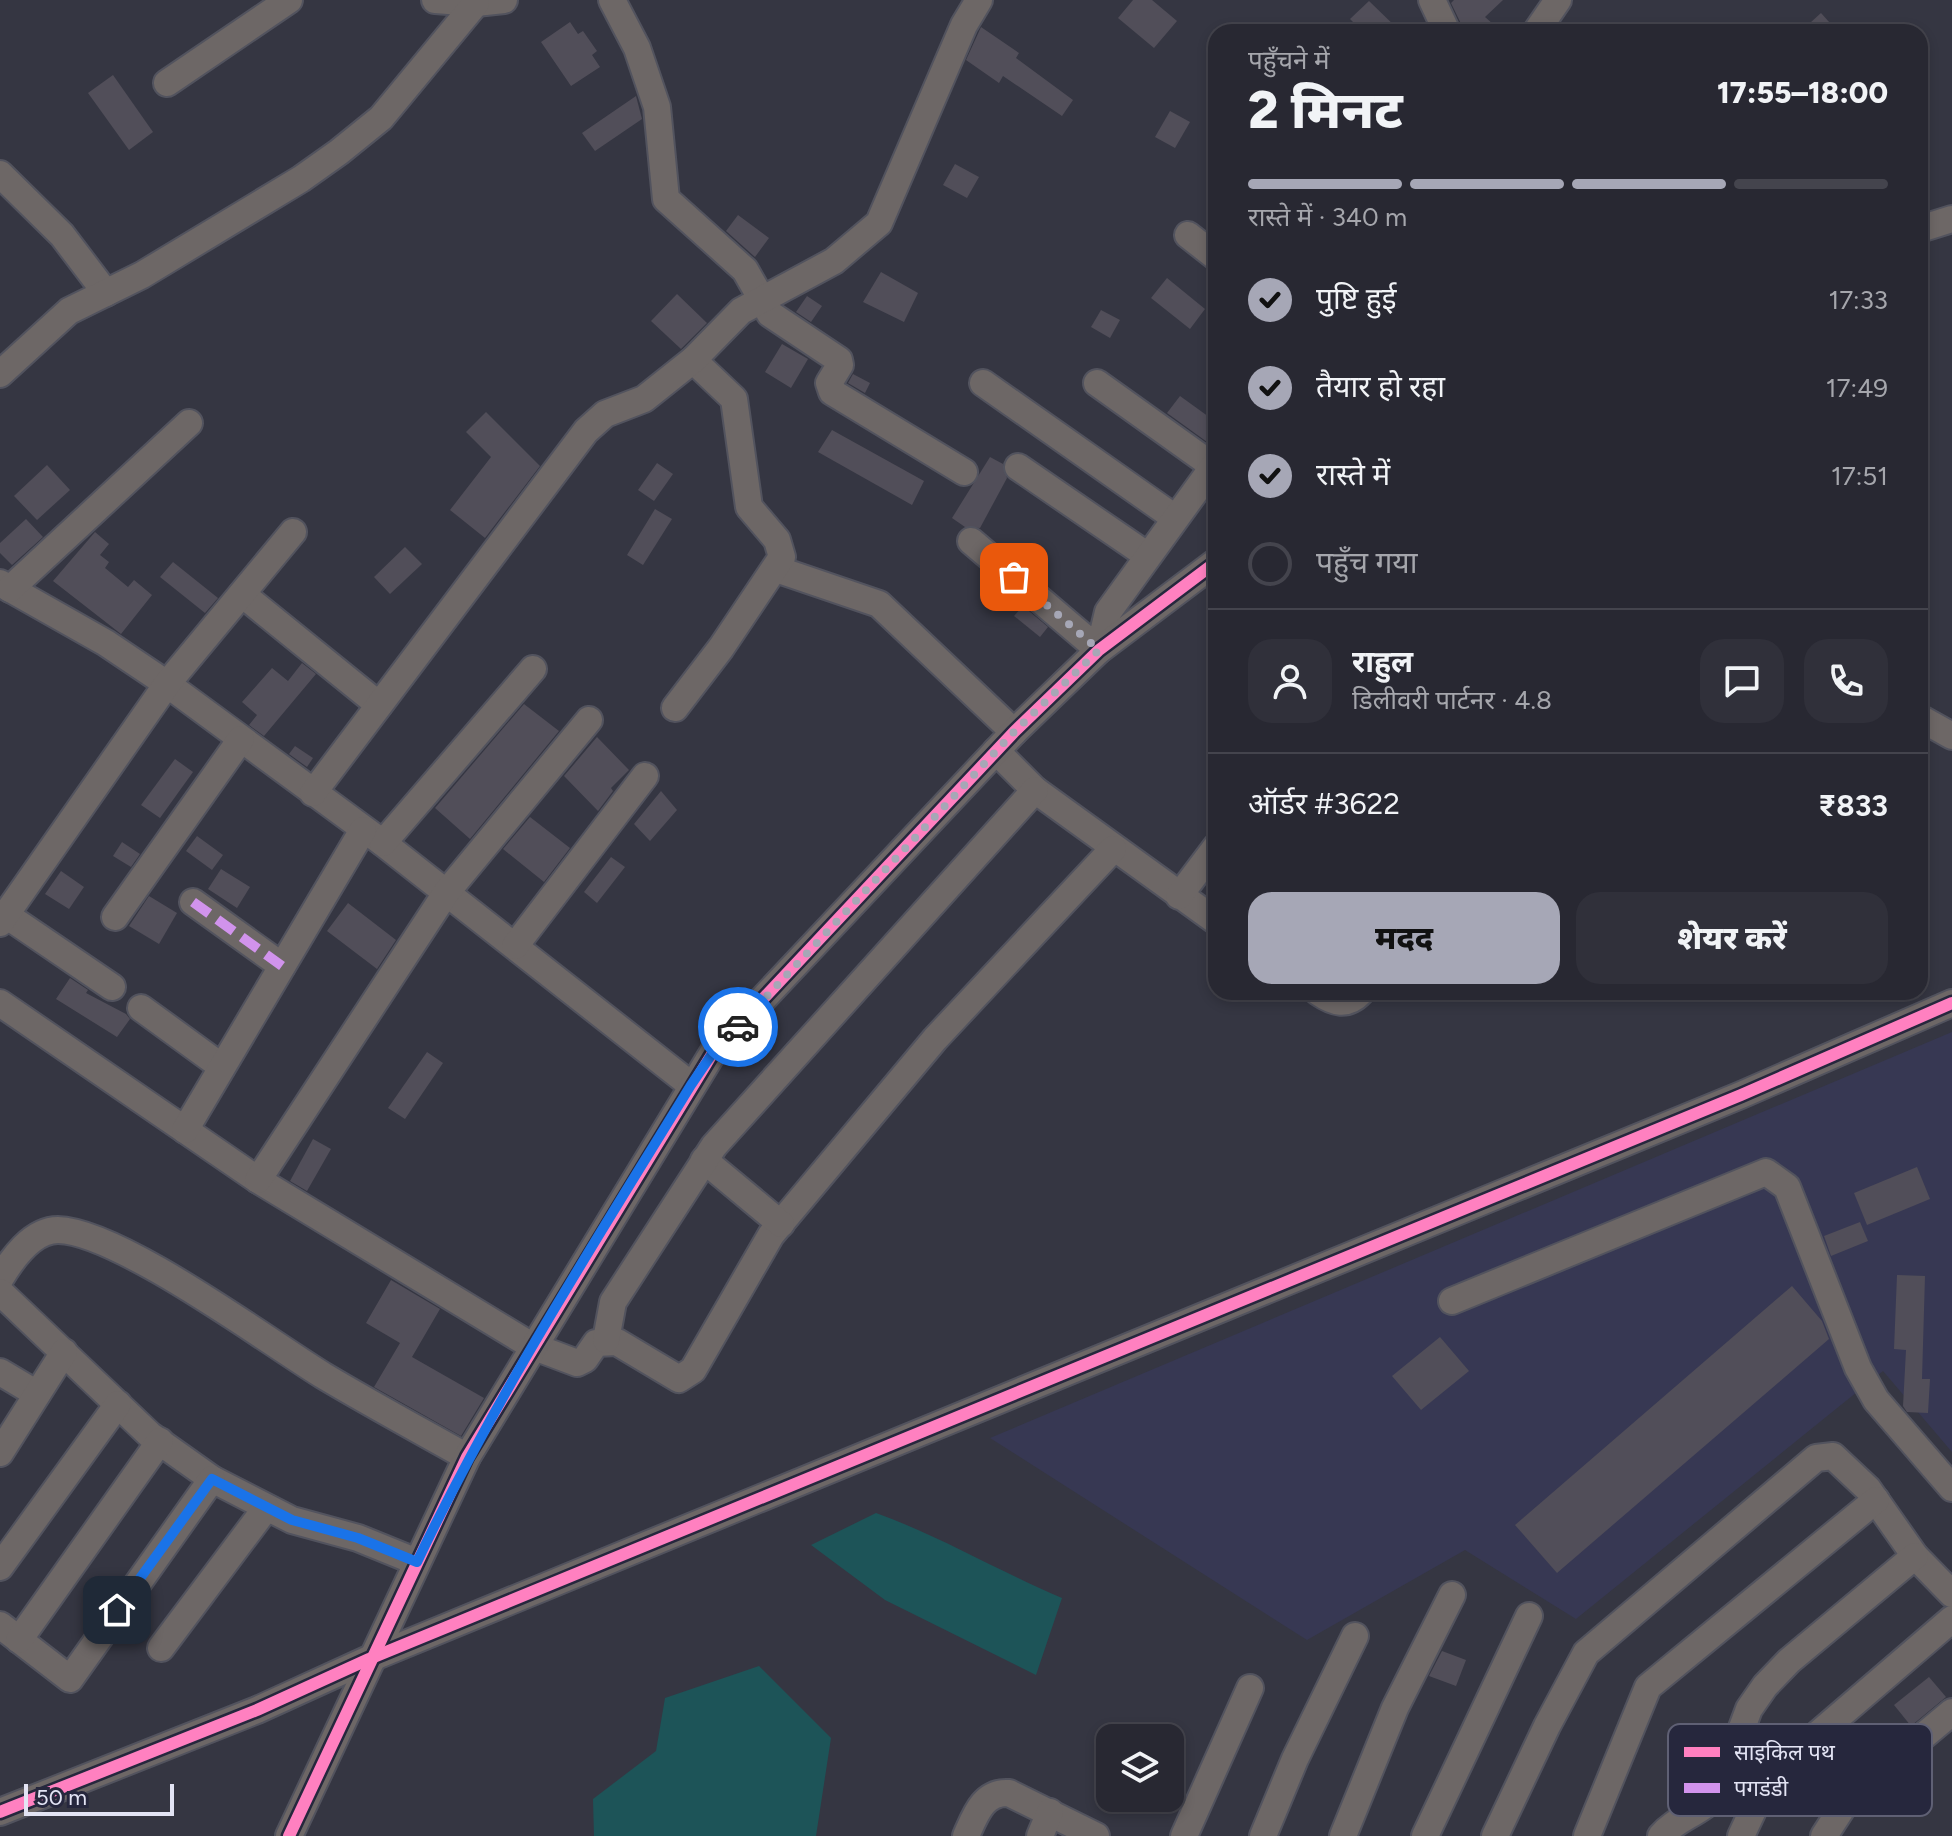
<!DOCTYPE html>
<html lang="hi">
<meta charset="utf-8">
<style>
body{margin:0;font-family:Figtree,"Noto Sans Devanagari",sans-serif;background:#30303a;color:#f1f3f6;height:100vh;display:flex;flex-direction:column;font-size:30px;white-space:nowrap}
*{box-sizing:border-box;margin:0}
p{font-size:26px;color:#a5a6ac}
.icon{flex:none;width:44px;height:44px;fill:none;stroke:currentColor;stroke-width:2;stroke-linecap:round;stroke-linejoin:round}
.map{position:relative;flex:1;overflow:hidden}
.drawer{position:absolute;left:1208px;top:24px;width:720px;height:976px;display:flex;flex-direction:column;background:#282832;border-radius:24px;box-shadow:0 4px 12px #0003,0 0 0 2px #44444d}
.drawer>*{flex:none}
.controls{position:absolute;left:1096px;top:1724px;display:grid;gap:16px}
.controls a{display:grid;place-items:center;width:88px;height:88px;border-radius:16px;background:#282832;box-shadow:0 4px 12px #0003,0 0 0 2px #44444d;font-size:40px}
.scale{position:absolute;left:24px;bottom:20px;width:150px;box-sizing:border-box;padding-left:8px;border:4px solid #e3e4f4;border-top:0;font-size:22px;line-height:28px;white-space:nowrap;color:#e3e4f4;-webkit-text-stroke:6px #26273d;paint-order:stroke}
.pin{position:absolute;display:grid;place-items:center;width:68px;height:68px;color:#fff;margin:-34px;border-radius:16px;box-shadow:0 4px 12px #0006}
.courier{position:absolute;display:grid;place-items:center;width:80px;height:80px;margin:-40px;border:6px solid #1a73e8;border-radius:50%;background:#fff;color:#222;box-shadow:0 2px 10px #0007}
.head em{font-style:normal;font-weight:800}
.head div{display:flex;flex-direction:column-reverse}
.head{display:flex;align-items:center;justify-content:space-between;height:136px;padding:0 40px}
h1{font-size:52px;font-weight:800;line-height:60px}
.bar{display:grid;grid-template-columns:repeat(4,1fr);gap:12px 8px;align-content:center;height:96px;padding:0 40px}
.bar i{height:10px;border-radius:6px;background:#44444d}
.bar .on{background:#a6a7b6}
.bar p{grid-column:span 4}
.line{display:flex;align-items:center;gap:20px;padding:0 40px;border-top:2px solid #44444d}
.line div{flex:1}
.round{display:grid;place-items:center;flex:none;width:84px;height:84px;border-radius:24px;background:#30303a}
ol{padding:0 40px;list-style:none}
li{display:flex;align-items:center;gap:24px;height:88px}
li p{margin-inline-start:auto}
li .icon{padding:8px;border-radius:50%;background:#a6a7b6;color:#111;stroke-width:4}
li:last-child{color:#a5a6ac}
li i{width:44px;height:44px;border:4px solid #44444d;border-radius:50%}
.button{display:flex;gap:16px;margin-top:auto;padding:16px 40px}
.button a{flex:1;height:92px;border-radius:24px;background:#a6a7b6;color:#111;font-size:32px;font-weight:800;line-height:92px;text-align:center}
.button a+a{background:#30303a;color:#f1f3f6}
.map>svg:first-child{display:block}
.built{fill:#373853}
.water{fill:#1d5458}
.building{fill:#514e59}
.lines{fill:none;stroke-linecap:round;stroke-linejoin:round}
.minor-casing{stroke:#52535e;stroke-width:30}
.minor{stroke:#6d6766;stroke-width:26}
.quiet{stroke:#d193ec;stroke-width:10;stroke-dasharray:20 10;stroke-linecap:butt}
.cycleway-casing{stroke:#26273d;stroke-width:17}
.cycleway{stroke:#ff80c0;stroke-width:12}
.done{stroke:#a6a7b6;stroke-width:8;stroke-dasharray:0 14.4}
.route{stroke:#1a73e8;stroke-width:10}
.key{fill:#26273d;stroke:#5f6074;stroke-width:2}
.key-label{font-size:22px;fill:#e3e4f4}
</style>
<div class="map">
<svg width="1952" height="1836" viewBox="0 0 1952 1836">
<rect width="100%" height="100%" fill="#353642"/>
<path class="built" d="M1952 1032V1452L1883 1371 1576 1619 1465 1550 1307 1640 990 1438Z"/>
<g class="water">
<path d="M876 1513C940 1536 998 1571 1062 1598L1036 1675 885 1600 811 1545Z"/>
<path d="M759 1666 831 1738 816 1836H594L593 1799 656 1751 665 1698Z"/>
</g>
<g class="building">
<path d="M1133 0H1152L1177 21 1154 48 1118 18Z"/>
<path d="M1454 0H1503L1485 17 1502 32H1465L1451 3Z"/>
<path d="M1369 1 1401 32H1363L1350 19Z"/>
<path d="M1821 13 1838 32H1800Z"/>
<path d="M570 22 578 34 583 31 597 51 592 55 600 67 571 86 541 42Z"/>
<path d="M981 27 1019 53 1016 58 1073 100 1062 116 1003 76 999 83 966 60Z"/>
<path d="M113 75 153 132 129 150 88 93Z"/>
<path d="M636 96 642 119 595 151 582 133Z"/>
<path d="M1170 111 1190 122 1175 148 1155 137Z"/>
<path d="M955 164 979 177 967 198 943 185Z"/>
<path d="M738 215 769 238 755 257 726 231Z"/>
<path d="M881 272 918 293 904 322 863 302Z"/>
<path d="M1167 278 1205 309 1190 329 1151 298Z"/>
<path d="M677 294 707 323 681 349 651 321Z"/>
<path d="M807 296 822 306 811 322 796 312Z"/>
<path d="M1101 310 1120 320 1110 338 1091 327Z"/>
<path d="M782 344 808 359 791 388 765 372Z"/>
<path d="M853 374 870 383 865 393 848 383Z"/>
<path d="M1180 396 1216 422 1214 447 1167 413Z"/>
<path d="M486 412 540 466 485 538 450 510 491 457 466 432Z"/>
<path d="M832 430 924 481 912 505 818 452Z"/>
<path d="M990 457 1003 464 1007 478 980 528 965 527 952 518Z"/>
<path d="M657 463 673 474 654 501 638 490Z"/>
<path d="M47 465 70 490 37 520 14 496Z"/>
<path d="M655 509 672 519 643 565 627 555Z"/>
<path d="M26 519 43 537 12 565 0 553V543Z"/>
<path d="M95 532 109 544 100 555 109 562 105 568 128 587 134 580 152 595 121 634 53 581Z"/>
<path d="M405 547 422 564 390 594 374 577Z"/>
<path d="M173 562 218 598 205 613 160 577Z"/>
<path d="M1023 606 1048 627 1040 637 1014 616Z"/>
<path d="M302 663 316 674 264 736 249 725 257 715 242 702 272 668 288 681Z"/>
<path d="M524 704 559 731 470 839 435 808Z"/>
<path d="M597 737 629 770 611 788 613 791 598 811 564 776Z"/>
<path d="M295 746 313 758 307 767 289 754Z"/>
<path d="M175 759 193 772 160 818 141 805Z"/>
<path d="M661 791 677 810 650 841 634 824Z"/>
<path d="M530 817 570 848 544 882 503 849Z"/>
<path d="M197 836 223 855 212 870 186 851Z"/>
<path d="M122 842 140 854 131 867 113 856Z"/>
<path d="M611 857 625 867 597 903 584 892Z"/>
<path d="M221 869 250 887 237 908 208 889Z"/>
<path d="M61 871 84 887 69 909 45 894Z"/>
<path d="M149 896 177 913 159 944 129 926Z"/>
<path d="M348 903 396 940 377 969 327 931Z"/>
<path d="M70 978 88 990 86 993 126 1014 130 1019 117 1037 56 999Z"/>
<path d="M427 1052 443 1063 405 1119 388 1108Z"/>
<path d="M313 1139 331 1149 307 1191 290 1181Z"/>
<path d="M1917 1167 1930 1199 1867 1225 1854 1193Z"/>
<path d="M1860 1222 1868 1241 1831 1256 1824 1236Z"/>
<path d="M1897 1275 1925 1276 1922 1379H1930L1928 1413 1907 1412 1903 1406 1906 1350 1894 1349Z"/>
<path d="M391 1280 440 1309 412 1357 484 1398 461 1436 374 1387 400 1343 366 1323Z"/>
<path d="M1792 1286 1822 1321 1829 1339 1557 1573 1515 1525Z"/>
<path d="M1440 1337 1469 1371 1421 1410 1392 1376Z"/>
<path d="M1442 1651 1466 1660 1456 1686 1429 1676Z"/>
<path d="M1929 1677 1946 1697 1911 1726 1894 1705Z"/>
</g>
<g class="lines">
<defs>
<g id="minor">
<path d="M435 0 476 3 504 0"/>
<path d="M612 0 637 48 657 107 666 199 745 270 770 314 839 360 840 365 829 383 832 392 964 472"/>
<path d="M1432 0 1447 32"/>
<path d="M1536 32 1558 0"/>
<path d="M167 83 289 0"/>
<path d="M0 174 62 235 106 293"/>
<path d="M1920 229 1952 219"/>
<path d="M1188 235 1216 257"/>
<path d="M0 374 69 311 142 275 301 179 339 152 381 118 476 3"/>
<path d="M983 383 1175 518"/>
<path d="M1097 383 1213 466"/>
<path d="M1018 467 1148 556"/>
<path d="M971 541 1099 650 1108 612 1216 463"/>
<path d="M776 569 879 604 1014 732"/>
<path d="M0 583 106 643 167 684 383 843 691 1085"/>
<path d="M10 589 189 423"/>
<path d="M242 594 379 705"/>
<path d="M675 708 721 648 782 557 777 540 749 507 734 399 693 360"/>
<path d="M1920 718 1952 736"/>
<path d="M996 751 1035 790 1216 921"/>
<path d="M313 793 586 431 605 414 644 399 693 360 741 311 834 261 879 223 964 25 979 0"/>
<path d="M383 843 533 669"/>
<path d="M1179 896 1216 847"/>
<path d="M193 902 282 966"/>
<path d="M6 915 112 987"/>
<path d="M115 917 241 739"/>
<path d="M0 923 167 684 293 532"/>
<path d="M515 946 645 776"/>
<path d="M1318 992C1334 1003 1347 1007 1361 992"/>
<path d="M0 1003 258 1180 532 1346 577 1363 585 1359 596 1343 617 1342 679 1379 693 1370 771 1235 935 1039 1113 849"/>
<path d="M141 1008 222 1067"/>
<path d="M185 1130 363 830"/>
<path d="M704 1160 781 1224"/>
<path d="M258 1180 446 893 589 720"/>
<path d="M0 1279C12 1259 32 1230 58 1230 118 1231 267 1341 324 1376 371 1404 419 1430 467 1457"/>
<path d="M0 1292 150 1435 212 1479 292 1520 358 1538 417 1562"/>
<path d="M1452 1301 1766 1172 1787 1187 1858 1368 1876 1400 1952 1488"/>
<path d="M606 1340 613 1302 714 1146 1035 790"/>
<path d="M0 1372 37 1394"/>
<path d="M0 1453 64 1352"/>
<path d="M0 1567 118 1404"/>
<path d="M0 1625 70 1679 212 1479"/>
<path d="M19 1640 160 1441"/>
<path d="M161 1648 266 1508"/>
<path d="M0 1812 257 1710 369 1659 1741 1095 1952 1003"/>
<path d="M289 1836 467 1457 714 1051 1014 732 1099 650 1216 562"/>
<path d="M966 1836C975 1816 983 1791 1009 1793L1096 1836"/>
<path d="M1040 1836 1050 1812"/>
<path d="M1184 1836 1250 1688"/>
<path d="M1263 1836 1295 1759 1355 1636"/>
<path d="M1343 1836 1395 1708 1452 1595"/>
<path d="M1425 1836 1529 1616"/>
<path d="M1495 1836 1547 1726 1586 1653 1816 1458 1833 1456 1868 1489 1915 1556 1952 1594"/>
<path d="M1587 1836 1648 1687 1876 1500"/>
<path d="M1661 1836C1677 1817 1703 1813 1718 1792L1749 1709 1765 1686 1789 1661 1915 1556"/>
<path d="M1741 1836 1769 1776 1952 1619"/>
<path d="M1824 1836 1848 1799 1952 1712"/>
</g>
</defs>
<use href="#minor" class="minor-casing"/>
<use href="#minor" class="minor"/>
<path class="quiet" d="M193 902 282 966"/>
<defs>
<g id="cycleway">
<path d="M0 1812 257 1710 369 1659 1741 1095 1952 1003"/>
<path d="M289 1836 467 1457 714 1051 1014 732 1099 650 1216 562"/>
</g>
</defs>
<use href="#cycleway" class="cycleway-casing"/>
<use href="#cycleway" class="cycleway"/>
</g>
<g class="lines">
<path class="done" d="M738 1027 1014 732 1099 650 1014 577"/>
<path class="route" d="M117 1610 212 1479 292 1520 358 1538 417 1562C496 1396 595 1242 691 1085L714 1051 738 1027"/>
</g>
<rect x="1668" y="1724" width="264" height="92" rx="12" class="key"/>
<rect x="1684" y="1747" width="36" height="10" fill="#ff80c0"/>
<rect x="1684" y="1783" width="36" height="10" fill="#d193ec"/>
<g class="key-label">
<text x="1734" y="1760">साइकिल पथ</text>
<text x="1734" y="1796">पगडंडी</text>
</g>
</svg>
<div class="controls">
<a><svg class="icon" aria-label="layers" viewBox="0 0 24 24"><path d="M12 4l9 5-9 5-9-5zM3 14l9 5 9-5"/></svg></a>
</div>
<div class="scale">50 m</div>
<div class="pin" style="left:1014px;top:577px;background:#ea580c"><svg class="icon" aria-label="bag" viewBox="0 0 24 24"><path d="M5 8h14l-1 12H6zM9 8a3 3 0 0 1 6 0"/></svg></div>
<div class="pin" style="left:117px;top:1610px;background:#1f2937"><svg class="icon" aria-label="home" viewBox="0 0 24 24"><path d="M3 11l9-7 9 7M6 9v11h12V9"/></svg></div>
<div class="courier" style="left:738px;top:1027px"><svg class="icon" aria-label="car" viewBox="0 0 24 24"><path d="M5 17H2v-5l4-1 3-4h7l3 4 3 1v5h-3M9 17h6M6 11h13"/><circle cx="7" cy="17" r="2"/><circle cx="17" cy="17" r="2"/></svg></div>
<section class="drawer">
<div class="head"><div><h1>2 मिनट</h1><p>पहुँचने में</p></div><em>17:55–18:00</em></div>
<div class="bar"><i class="on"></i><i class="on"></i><i class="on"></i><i></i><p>रास्ते में · 340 m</p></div>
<ol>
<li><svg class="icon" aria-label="check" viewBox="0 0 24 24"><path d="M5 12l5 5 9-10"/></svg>पुष्टि हुई<p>17:33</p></li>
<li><svg class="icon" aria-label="check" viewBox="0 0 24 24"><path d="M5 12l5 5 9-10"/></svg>तैयार हो रहा<p>17:49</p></li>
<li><svg class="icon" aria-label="check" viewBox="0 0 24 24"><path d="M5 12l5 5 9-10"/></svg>रास्ते में<p>17:51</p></li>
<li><i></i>पहुँच गया</li>
</ol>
<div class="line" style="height:144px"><a class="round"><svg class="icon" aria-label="person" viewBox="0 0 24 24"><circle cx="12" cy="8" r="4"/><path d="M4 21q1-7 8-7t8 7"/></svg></a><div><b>राहुल</b><p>डिलीवरी पार्टनर · 4.8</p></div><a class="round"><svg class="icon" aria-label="chat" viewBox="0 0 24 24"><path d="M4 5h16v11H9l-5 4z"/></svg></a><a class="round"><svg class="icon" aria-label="phone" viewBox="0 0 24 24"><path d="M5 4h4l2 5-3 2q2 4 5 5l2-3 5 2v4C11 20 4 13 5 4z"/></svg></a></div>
<div class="line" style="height:104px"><div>ऑर्डर #3622</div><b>₹833</b></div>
<div class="button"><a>मदद</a><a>शेयर करें</a></div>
</section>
</div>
